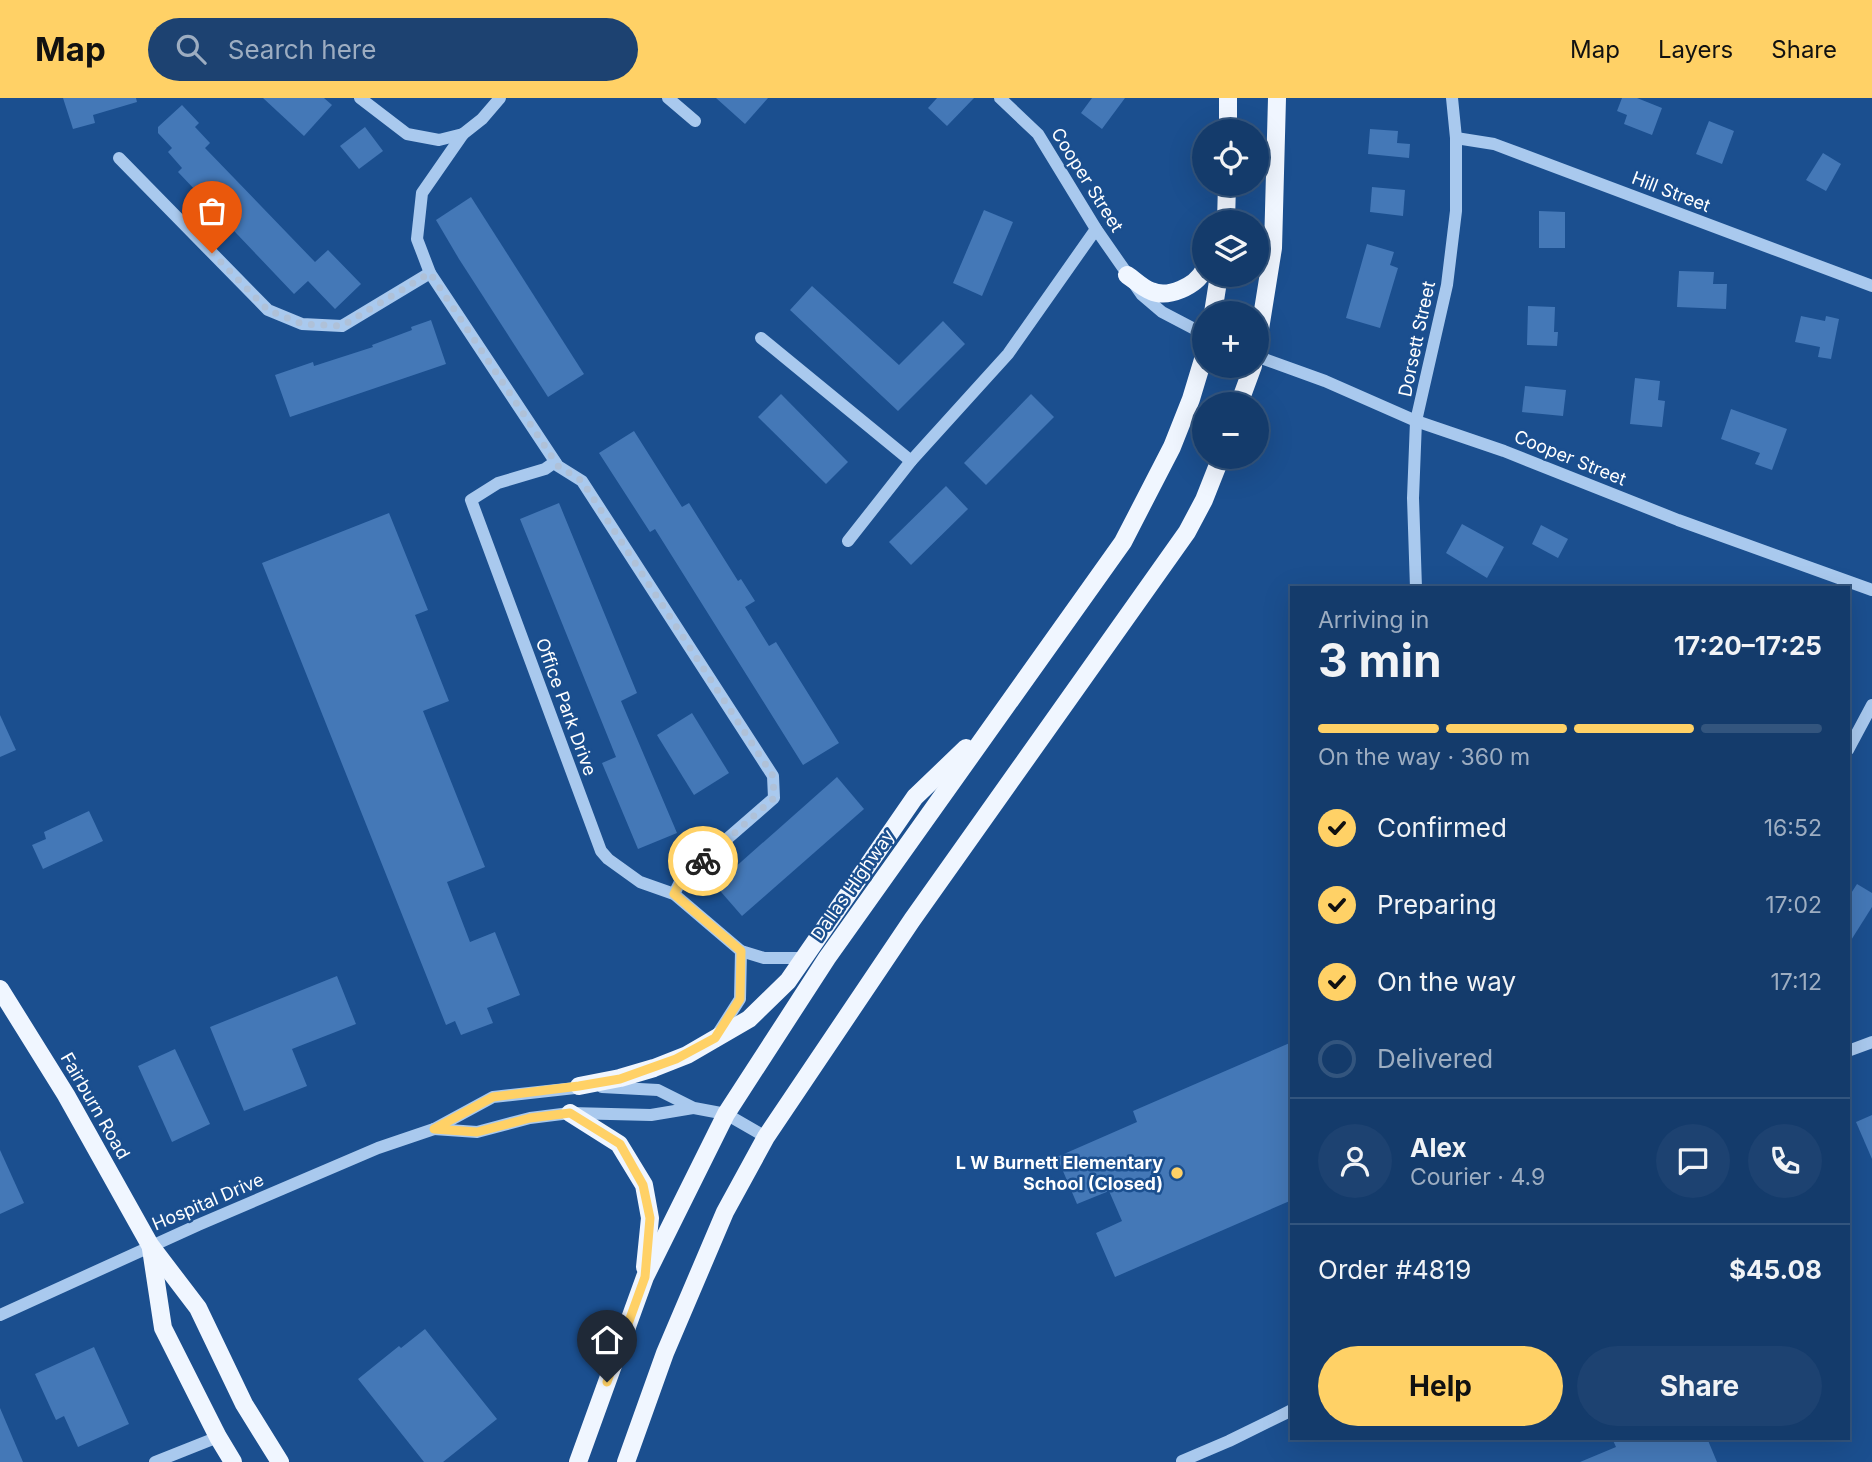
<!DOCTYPE html>
<meta charset="utf-8">
<style>
body{margin:0;font-family:Inter,sans-serif;background:#1d4271;color:#f1f3f6;height:100vh;display:flex;flex-direction:column;font-size:26px;white-space:nowrap}
*{box-sizing:border-box;margin:0}
p{font-size:23px;color:#9dadc1}
.icon{flex:none;width:38px;height:38px;fill:none;stroke:currentColor;stroke-width:2;stroke-linecap:round;stroke-linejoin:round}
.map{position:relative;flex:1;overflow:hidden}
.side{position:absolute;left:1290px;top:488px;width:560px;height:854px;display:flex;flex-direction:column;background:#143b6b;border-radius:0px;box-shadow:0 7px 28px #0002,0 0 0 2px #33557e}
.side>*{flex:none}
.tools{position:absolute;left:1192px;top:21px;display:grid;gap:14px}
.tools a{display:grid;place-items:center;width:77px;height:77px;border-radius:50%;background:#143b6b;box-shadow:0 7px 28px #0002,0 0 0 2px #33557e;font-size:35px}
.pin{position:absolute;display:grid;place-items:center;width:60px;height:60px;color:#fff;margin:-72px -30px;border-radius:50% 50% 50% 0;rotate:-45deg;box-shadow:0 0 7px #0007}
.pin .icon{rotate:45deg}
.courier{position:absolute;display:grid;place-items:center;width:70px;height:70px;margin:-35px;border:5px solid #ffd166;border-radius:50%;background:#fff;color:#222;box-shadow:0 2px 9px #0007}
.overview em{font-style:normal;font-weight:700}
.overview div{display:flex;flex-direction:column-reverse}
.overview{display:flex;align-items:center;justify-content:space-between;height:119px;padding:0 28px}
h1{font-size:46px;font-weight:700;line-height:52px}
.bar{display:grid;grid-template-columns:repeat(4,1fr);gap:10px 7px;align-content:center;height:84px;padding:0 28px}
.bar i{height:9px;border-radius:5px;background:#33557e}
.bar .active{background:#ffd166}
.bar p{grid-column:span 4}
.line{display:flex;align-items:center;gap:18px;padding:0 28px;border-top:2px solid #33557e}
.line div{flex:1}
.round{display:grid;place-items:center;flex:none;width:74px;height:74px;border-radius:37px;background:#1d4271}
ol{padding:0 28px;list-style:none}
li{display:flex;align-items:center;gap:21px;height:77px}
li p{margin-inline-start:auto}
li .icon{padding:7px;border-radius:50%;background:#ffd166;color:#111;stroke-width:4}
li:last-child{color:#9dadc1}
li i{width:38px;height:38px;border:4px solid #33557e;border-radius:50%}
.button{display:flex;gap:14px;margin-top:auto;padding:14px 28px}
.button a{flex:1;height:80px;border-radius:42px;background:#ffd166;color:#111;font-size:28px;font-weight:700;line-height:80px;text-align:center}
.button a+a{background:#1d4271;color:#f1f3f6}
header{display:flex;align-items:center;gap:42px;box-sizing:border-box;height:98px;padding:0 35px;background:#ffd166;color:#111}
header strong{font-size:33px}
nav{display:flex;gap:38px;margin-inline-start:auto;font-size:24px}
.search{width:490px;height:63px;background:#1d4271;display:flex;align-items:center;gap:18px;box-sizing:border-box;padding:0 24px;border-radius:38px;color:#9dadc1;font-size:26px}
.map>svg:first-child{display:block}
.building{fill:#4478b7}
.lines{fill:none;stroke-linecap:round;stroke-linejoin:round}
.minor{stroke:#a9c9ee;stroke-width:12}
.major{stroke:#f0f6ff;stroke-width:18}
.done{stroke:#afc1d8;stroke-width:7;stroke-dasharray:0 12.6}
.route{stroke:#ffd166;stroke-width:9}
.poi-dot{fill:#ffd166;stroke:#1b4f8f;stroke-width:2.5}
.labels{text-anchor:middle;stroke-width:5;stroke-linejoin:round;paint-order:stroke}
.street-label{font-size:18px;fill:#fff;stroke:#1b4f8f}
.poi-label{font-size:18px;font-weight:bold;fill:#fff;stroke:#1b4f8f;text-anchor:end}
</style>
<header>
<strong>Map</strong>
<div class="search"><svg class="icon" aria-label="search" viewBox="0 0 24 24"><circle cx="10" cy="10" r="6"/><path d="M15 15l6 6"/></svg>Search here</div>
<nav><a>Map</a><a>Layers</a><a>Share</a></nav>
</header>
<div class="map">
<svg width="1872" height="1364" viewBox="0 0 1872 1364">
<rect width="100%" height="100%" fill="#1b4f8f"/>
<g class="building">
<path d="M63 0H136L137 4 93 17 95 25 73 31Z"/>
<path d="M263 0H324L332 7 304 38Z"/>
<path d="M716 0H768L745 26Z"/>
<path d="M937 0H974L947 28 928 10Z"/>
<path d="M1092 0H1125L1102 31 1081 15Z"/>
<path d="M1622 0H1637L1662 10 1652 37 1624 26 1627 17 1617 13Z"/>
<path d="M182 7 199 25 195 29 210 45 205 50 315 164 328 152 361 186 335 211 308 183 294 196 178 74 182 70 168 54 172 50 158 35V29Z"/>
<path d="M1709 23 1734 33 1722 66 1696 56Z"/>
<path d="M365 29 383 53 359 71 340 48Z"/>
<path d="M1370 31 1398 33 1397 45 1410 46 1409 60 1368 56Z"/>
<path d="M1823 55 1841 66 1826 93 1806 82Z"/>
<path d="M1372 89 1405 92 1403 118 1370 114Z"/>
<path d="M471 99 584 276 548 299 459 161 436 122Z"/>
<path d="M984 112 1013 124 982 198 953 185Z"/>
<path d="M1539 113 1565 114V150H1539Z"/>
<path d="M1367 146 1394 154 1390 167 1398 170 1380 230 1346 220Z"/>
<path d="M1679 173 1714 174 1713 186H1727L1726 211 1677 209Z"/>
<path d="M812 188 899 267 943 223 965 246 898 313 790 212Z"/>
<path d="M1528 208 1555 209 1554 234H1558L1557 248 1527 247Z"/>
<path d="M1801 218 1825 223 1826 218 1839 221 1831 261 1818 259 1820 249 1795 244Z"/>
<path d="M431 222 446 266 290 319 275 277 313 264 314 268 373 249 372 247 412 232 411 229Z"/>
<path d="M1635 280 1660 283 1658 302 1665 303 1662 329 1630 326Z"/>
<path d="M1525 288 1566 292 1563 318 1522 314Z"/>
<path d="M781 296 848 364 826 386 758 319Z"/>
<path d="M1031 296 1054 319 986 387 964 365Z"/>
<path d="M1731 311 1787 331 1772 372 1755 366 1760 355 1721 341Z"/>
<path d="M634 333 682 409 689 405 738 483 741 481 755 503 745 509 769 548 776 544 839 645 803 667 655 431 650 434 599 355Z"/>
<path d="M946 388 968 411 911 467 889 444Z"/>
<path d="M559 405 637 595 621 603 677 735 638 751 602 665 616 659 520 421Z"/>
<path d="M389 415 428 512 415 517 449 603 423 613 485 769 447 784 470 844 495 834 520 897 487 910 493 925 461 937 455 923 446 927 262 465Z"/>
<path d="M1462 426 1504 449 1487 480 1446 455Z"/>
<path d="M1541 427 1568 441 1558 460 1532 446Z"/>
<path d="M692 615 729 675 694 697 657 637Z"/>
<path d="M0 617 16 652 0 659Z"/>
<path d="M837 679 864 711 742 818 715 787Z"/>
<path d="M89 713 103 743 43 771 32 747 46 741 44 734Z"/>
<path d="M1857 786 1872 795V809L1848 847V800Z"/>
<path d="M337 878 356 926 292 951 307 988 244 1013 210 929Z"/>
<path d="M1292 944V1102L1115 1179 1096 1135 1122 1123 1109 1093 1077 1106 1057 1059 1137 1024 1133 1013Z"/>
<path d="M175 951 210 1026 172 1044 138 968Z"/>
<path d="M1872 1017V1061L1856 1024Z"/>
<path d="M0 1052 24 1105 0 1116Z"/>
<path d="M425 1231 497 1321 443 1364H424L358 1281 399 1248 401 1250Z"/>
<path d="M94 1249 129 1326 78 1349 64 1318 56 1322 35 1276Z"/>
<path d="M0 1310 23 1364H0Z"/>
<path d="M1612 1340H1707L1717 1364H1580L1616 1349Z"/>
</g>
<g class="lines">
<g class="minor">
<path d="M360 0 407 36 439 42 463 36 482 21 500 0"/>
<path d="M668 0 695 23"/>
<path d="M1000 0 1038 36 1096 131 1142 197 1162 214 1204 236"/>
<path d="M463 36 422 95 417 141 430 175 558 368 582 383 773 678 774 700 682 780 674 796"/>
<path d="M1456 40 1494 46 1872 188"/>
<path d="M119 60 268 212 302 226 342 228 430 175"/>
<path d="M761 240 911 363"/>
<path d="M1256 258 1325 283 1416 323 1504 353 1678 422 1872 492"/>
<path d="M555 364 545 371 498 385 471 402 601 753 608 761 640 784 674 796 741 853 764 860H803"/>
<path d="M848 443 911 363 1008 256 1096 131"/>
<path d="M1416 490 1413 400 1416 323 1447 187 1456 113V40L1452 0"/>
<path d="M1848 652 1872 607"/>
<path d="M717 937 740 901 741 853"/>
<path d="M1848 953 1872 944"/>
<path d="M602 989 658 992 694 1010 726 1016 766 1039"/>
<path d="M434 1031 477 1034 530 1020 570 1015 651 1017 693 1010"/>
<path d="M0 1217 198 1127 378 1050 434 1031 493 999 584 989"/>
<path d="M1182 1363 1229 1343 1292 1312"/>
<path d="M155 1364 218 1339"/>
</g>
<g class="major">
<path d="M1228 33V0"/>
<path d="M1226 124 1227 86"/>
<path d="M1127 177C1135 182 1142 190 1151 193 1168 201 1196 188 1204 172"/>
<path d="M1213 215 1219 177"/>
<path d="M1256 256 1273 150 1277 0"/>
<path d="M1239 306 1253 268"/>
<path d="M0 891 66 997 150 1147 198 1210 244 1306 280 1364"/>
<path d="M579 988 620 980 654 970 687 957 749 921 788 883 915 699 966 650"/>
<path d="M570 1015 619 1046 644 1087 650 1120 645 1169"/>
<path d="M151 1151 163 1230 218 1339 233 1364"/>
<path d="M578 1364 645 1179 726 1016 827 860 1123 444 1172 349 1191 301 1204 258"/>
<path d="M626 1364 665 1255 725 1114 766 1039 912 822 1187 434 1204 402 1221 359"/>
</g>
</g>
<g class="lines">
<path class="done" d="M212 155 268 212 302 226 342 228 430 175 558 368 582 383 773 678 774 700 703 763"/>
<path class="route" d="M607 1284 645 1179 650 1120 643 1087 620 1046 570 1015 530 1020 477 1034 434 1031 493 999 579 988 620 981 676 961 715 940 740 901 741 853 674 796 682 780 703 763"/>
</g>
<circle class="poi-dot" cx="1177" cy="1075" r="7"/>
<g class="labels">
<g class="street-label">
<text transform="translate(1087 82) rotate(58)" y="6">Cooper Street</text>
<text transform="translate(1671 94) rotate(21)" y="6">Hill Street</text>
<text transform="translate(1417 241) rotate(-78)" y="6">Dorsett Street</text>
<text transform="translate(1570 360) rotate(22)" y="6">Cooper Street</text>
<text transform="translate(566 609) rotate(70)" y="6">Office Park Drive</text>
<text transform="translate(853 787) rotate(-55)" y="6">Dallas Highway</text>
<text transform="translate(95 1008) rotate(60)" y="6">Fairburn Road</text>
<text transform="translate(208 1104) rotate(-23)" y="6">Hospital Drive</text>
</g>
<g class="poi-label">
<text x="1163" y="1071">L W Burnett Elementary<tspan x="1163" dy="21">School (Closed)</tspan></text>
</g>
</g>
</svg>
<div class="tools">
<a><svg class="icon" aria-label="locate" viewBox="0 0 24 24"><circle cx="12" cy="12" r="6"/><path d="M12 2v4M12 18v4M2 12h4M18 12h4"/></svg></a>
<a><svg class="icon" aria-label="layers" viewBox="0 0 24 24"><path d="M12 4l9 5-9 5-9-5zM3 14l9 5 9-5"/></svg></a>
<a>+</a>
<a>−</a>
</div>
<div class="pin" style="left:212px;top:155px;background:#ea580c"><svg class="icon" aria-label="bag" viewBox="0 0 24 24"><path d="M5 8h14l-1 12H6zM9 8a3 3 0 0 1 6 0"/></svg></div>
<div class="pin" style="left:607px;top:1284px;background:#1f2937"><svg class="icon" aria-label="home" viewBox="0 0 24 24"><path d="M3 11l9-7 9 7M6 9v11h12V9"/></svg></div>
<div class="courier" style="left:703px;top:763px"><svg class="icon" aria-label="bike" viewBox="0 0 24 24"><circle cx="6" cy="16" r="4"/><circle cx="18" cy="16" r="4"/><path d="M6 16l4-8h5l3 8M10 8l3 8H6M13 5h3"/></svg></div>
<section class="side">
<div class="overview"><div><h1>3 min</h1><p>Arriving in</p></div><em>17:20–17:25</em></div>
<div class="bar"><i class="active"></i><i class="active"></i><i class="active"></i><i></i><p>On the way · 360 m</p></div>
<ol>
<li><svg class="icon" aria-label="check" viewBox="0 0 24 24"><path d="M5 12l5 5 9-10"/></svg>Confirmed<p>16:52</p></li>
<li><svg class="icon" aria-label="check" viewBox="0 0 24 24"><path d="M5 12l5 5 9-10"/></svg>Preparing<p>17:02</p></li>
<li><svg class="icon" aria-label="check" viewBox="0 0 24 24"><path d="M5 12l5 5 9-10"/></svg>On the way<p>17:12</p></li>
<li><i></i>Delivered</li>
</ol>
<div class="line" style="height:126px"><a class="round"><svg class="icon" aria-label="person" viewBox="0 0 24 24"><circle cx="12" cy="8" r="4"/><path d="M4 21q1-7 8-7t8 7"/></svg></a><div><b>Alex</b><p>Courier · 4.9</p></div><a class="round"><svg class="icon" aria-label="chat" viewBox="0 0 24 24"><path d="M4 5h16v11H9l-5 4z"/></svg></a><a class="round"><svg class="icon" aria-label="phone" viewBox="0 0 24 24"><path d="M5 4h4l2 5-3 2q2 4 5 5l2-3 5 2v4C11 20 4 13 5 4z"/></svg></a></div>
<div class="line" style="height:91px"><div>Order #4819</div><b>$45.08</b></div>
<div class="button"><a>Help</a><a>Share</a></div>
</section>
</div>
